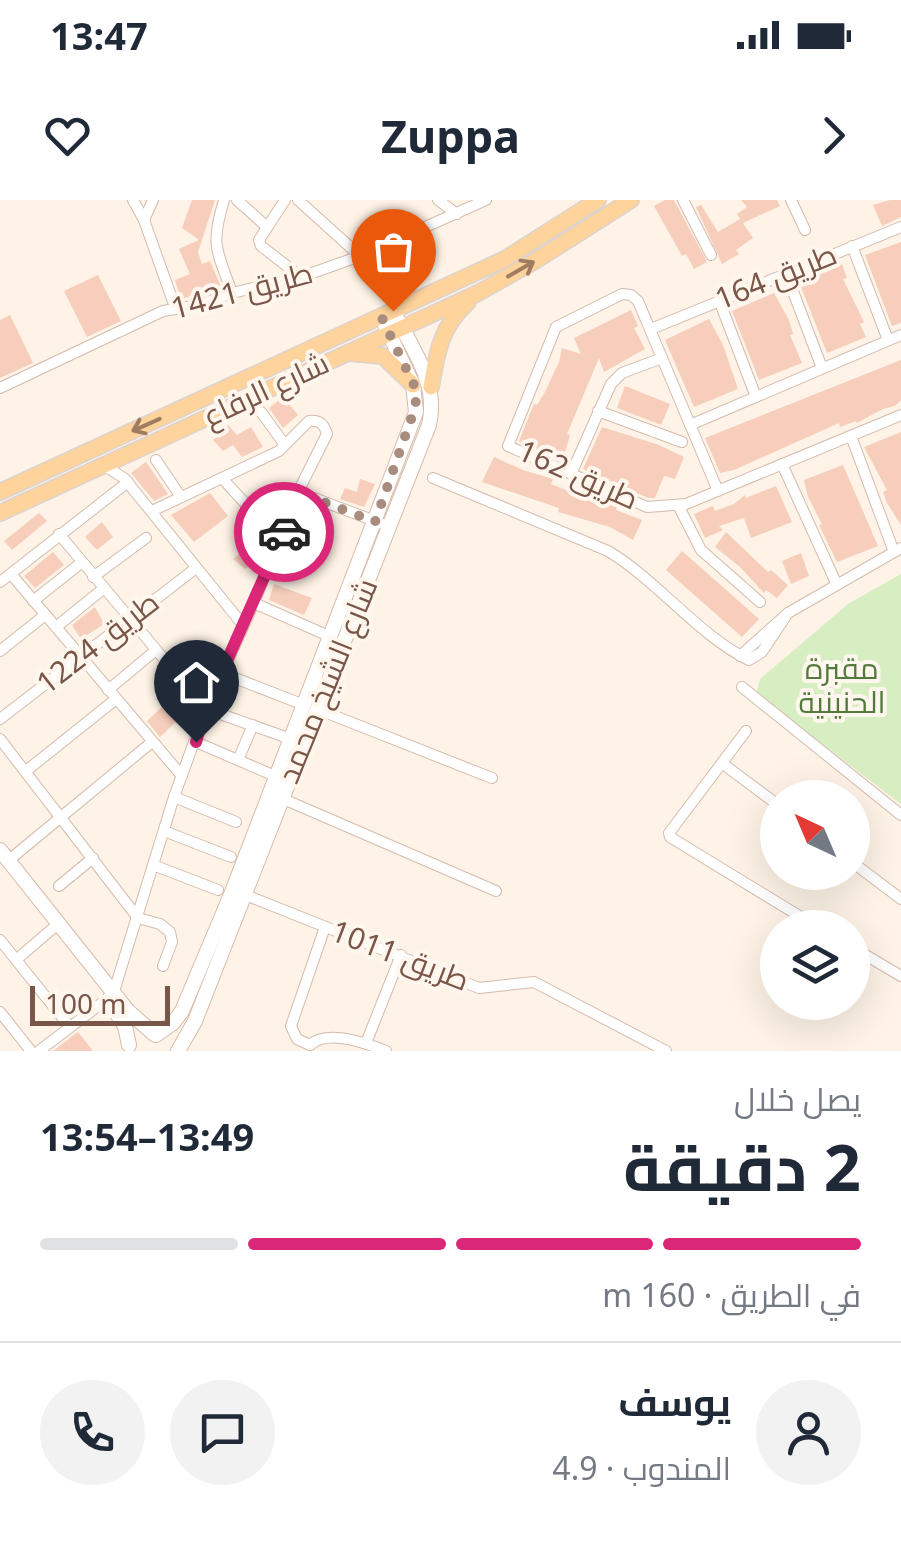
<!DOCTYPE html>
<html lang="ar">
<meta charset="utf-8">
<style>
body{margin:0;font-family:"Noto Sans",Cairo,sans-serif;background:#f2f2f3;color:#1f2937;direction:rtl;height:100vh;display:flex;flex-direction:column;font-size:38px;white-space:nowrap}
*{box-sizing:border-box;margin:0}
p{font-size:32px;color:#747a83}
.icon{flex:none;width:55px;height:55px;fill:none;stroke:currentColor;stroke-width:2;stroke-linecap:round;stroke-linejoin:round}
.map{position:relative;height:851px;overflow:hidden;direction:ltr}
.sheet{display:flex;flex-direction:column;background:#fff;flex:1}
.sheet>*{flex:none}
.needle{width:65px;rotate:316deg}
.controls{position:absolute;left:760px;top:580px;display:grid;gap:20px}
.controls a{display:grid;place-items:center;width:110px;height:110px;border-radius:50%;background:#fff;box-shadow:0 10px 40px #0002;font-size:50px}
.scale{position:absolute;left:30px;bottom:25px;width:140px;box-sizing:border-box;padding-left:10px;border:5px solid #7a5648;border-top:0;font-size:28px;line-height:35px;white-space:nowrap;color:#7a5648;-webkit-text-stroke:8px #fff7ee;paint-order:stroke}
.pin{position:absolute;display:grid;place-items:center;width:85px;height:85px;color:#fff;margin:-102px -42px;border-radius:50% 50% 50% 0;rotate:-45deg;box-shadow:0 0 10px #0007}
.pin .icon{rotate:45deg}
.courier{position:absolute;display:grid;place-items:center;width:100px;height:100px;margin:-50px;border:8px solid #db2777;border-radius:50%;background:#fff;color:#222;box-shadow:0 2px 12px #0007}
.head em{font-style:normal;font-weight:700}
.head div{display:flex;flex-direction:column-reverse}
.head{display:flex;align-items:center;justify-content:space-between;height:170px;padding:0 40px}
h1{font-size:65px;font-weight:700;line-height:75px}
.bar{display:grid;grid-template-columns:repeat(4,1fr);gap:15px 10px;align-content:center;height:120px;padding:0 40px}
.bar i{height:12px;border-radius:8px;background:#e0e1e3}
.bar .current{background:#db2777}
.bar p{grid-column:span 4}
.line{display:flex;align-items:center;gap:25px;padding:0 40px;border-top:2px solid #e0e1e3}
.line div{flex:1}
.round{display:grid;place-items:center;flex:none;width:105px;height:105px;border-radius:52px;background:#f2f2f3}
.status{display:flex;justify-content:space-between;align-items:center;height:70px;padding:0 50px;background:#fff;direction:ltr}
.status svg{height:28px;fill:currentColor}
header{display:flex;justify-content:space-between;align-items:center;height:130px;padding:0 40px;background:#fff;font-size:45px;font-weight:700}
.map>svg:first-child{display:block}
.green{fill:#d7edc2}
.building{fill:#f6cebb}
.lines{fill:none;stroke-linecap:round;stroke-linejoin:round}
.street-casing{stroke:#d4bbad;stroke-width:12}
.secondary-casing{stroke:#d7bbaa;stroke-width:16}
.primary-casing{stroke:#dcd3cf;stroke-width:18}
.street{stroke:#fff;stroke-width:10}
.secondary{stroke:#fff;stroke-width:14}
.primary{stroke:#ffd39c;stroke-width:15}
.oneway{stroke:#a27c61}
.done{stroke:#a88d7f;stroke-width:10;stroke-dasharray:0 18}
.route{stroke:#db2777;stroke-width:12}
.labels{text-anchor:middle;stroke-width:8;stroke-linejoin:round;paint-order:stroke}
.street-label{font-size:30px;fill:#7a5648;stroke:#fff7ee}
.park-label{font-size:30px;fill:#537a3c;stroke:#fff7ee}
</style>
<div class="status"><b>13:47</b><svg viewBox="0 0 49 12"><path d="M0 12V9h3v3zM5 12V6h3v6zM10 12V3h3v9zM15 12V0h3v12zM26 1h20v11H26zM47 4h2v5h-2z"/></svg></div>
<header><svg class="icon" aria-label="forward" viewBox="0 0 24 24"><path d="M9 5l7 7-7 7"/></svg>Zuppa<svg class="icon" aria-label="heart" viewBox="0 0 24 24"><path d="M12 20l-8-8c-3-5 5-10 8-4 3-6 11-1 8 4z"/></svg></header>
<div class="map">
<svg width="901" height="851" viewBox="0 0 901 851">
<rect width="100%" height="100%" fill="#fef3e6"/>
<path class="green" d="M901 374V604L756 494 760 479 848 404Z"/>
<g class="building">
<path d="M192 0H215L198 52 202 64 210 61 221 87 181 99 175 80 190 74 179 49 199 40 182 28Z"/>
<path d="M665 0H674L707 62 694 69 686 54 682 56 654 6Z"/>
<path d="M741 0H777L780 6 743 23 753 38 736 50 739 54 722 64 696 7 701 5 718 32 740 19 737 14 747 7Z"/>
<path d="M890 0H901V17L882 26 873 5Z"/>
<path d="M901 42V123L892 126 865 55Z"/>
<path d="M842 64 847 78 843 79 864 122 860 124 866 137 827 153 799 82Z"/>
<path d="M98 75 121 121 87 137 64 91Z"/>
<path d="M774 93 789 120 793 134 790 135 802 163 759 180 732 111Z"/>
<path d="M631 110 638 126 634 128 645 149 604 172 599 158 567 234 570 235 563 260 519 241 534 204 537 205 545 192 559 162 562 148 581 154 574 138Z"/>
<path d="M10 115 33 163 0 178V120Z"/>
<path d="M709 119 723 145 738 189 694 207 665 140Z"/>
<path d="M901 160V200L895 206 883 209 857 223 856 221 840 227 839 223 734 270 720 273 705 238Z"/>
<path d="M625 186 670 204 661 225 617 208Z"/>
<path d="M283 197 298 215 283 228 269 208Z"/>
<path d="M228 225 237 235 251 227 263 247 242 257 233 245 223 251 213 240Z"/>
<path d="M602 227 659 245 684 257 675 279 664 276 655 298H648L583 269Z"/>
<path d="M901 232V325L887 303 883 292 887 290 864 247Z"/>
<path d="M494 257 523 270 553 279 551 284 566 290 617 307 616 310 642 320 633 340 610 327 558 312 559 308 482 282Z"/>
<path d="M146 262 168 294 154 301 131 273Z"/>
<path d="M843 265 878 346 837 362 819 325 822 324 808 297 804 280Z"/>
<path d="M360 279 375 284 364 307 340 299 345 288 357 292Z"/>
<path d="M776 286 792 322 751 338 744 318 719 326 723 330 705 338 694 314 713 306 715 311 734 304 745 295 746 298Z"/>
<path d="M210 293 228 316 194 342 171 315Z"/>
<path d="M39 313 47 321 12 350 4 341Z"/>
<path d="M102 322 113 337 97 350 85 337Z"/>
<path d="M726 332 768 372 771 370 788 385 777 398 766 390 764 393 740 367 715 347Z"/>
<path d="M245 349 255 361 245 369 233 359Z"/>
<path d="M682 351 759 419 742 437 666 370Z"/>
<path d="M53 352 64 365 35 388 24 376Z"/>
<path d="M801 353 809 376 791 384 782 361Z"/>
<path d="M274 384 312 398 304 415 269 400Z"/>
<path d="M95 407 104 424 81 439 72 425Z"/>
<path d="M167 502 183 515 160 537 147 521Z"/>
<path d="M78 832 93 851H53Z"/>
</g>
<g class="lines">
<defs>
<g id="street">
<path d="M133 0 144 20 175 107"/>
<path d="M224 0C210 46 217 50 232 93"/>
<path d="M237 0 267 27"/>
<path d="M285 0 259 40 261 46 301 77"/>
<path d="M298 0 360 56"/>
<path d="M438 0 457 14"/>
<path d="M683 0 711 55"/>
<path d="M791 0 805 30"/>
<path d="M144 20 153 0"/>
<path d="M852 46 888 140"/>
<path d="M786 73 822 168"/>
<path d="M719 100 756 197"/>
<path d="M651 129 901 27"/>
<path d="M0 188 163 111 200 105 232 93 301 77 360 56 486 0"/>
<path d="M598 211 682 242"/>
<path d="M261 212 285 245"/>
<path d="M690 225 901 135"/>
<path d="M851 236 894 352"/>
<path d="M156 260 181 297"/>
<path d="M782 264 837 385"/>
<path d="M103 265 124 278 243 425"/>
<path d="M571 274 611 184 622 173 662 158"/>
<path d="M222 278 280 342"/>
<path d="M433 278 608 351C657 380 699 436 749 460L762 452 788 413"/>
<path d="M718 291 638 101 631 95 622 94 556 127 508 246 647 307 686 304 901 215"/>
<path d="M298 292 391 327"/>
<path d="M678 305 701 350 760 402"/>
<path d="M59 334 206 509 291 539"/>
<path d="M11 374 182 576"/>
<path d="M93 377 146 338"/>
<path d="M0 382 128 282"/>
<path d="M33 401 81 363"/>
<path d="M254 403 331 437"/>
<path d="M56 427 103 389"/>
<path d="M0 451 45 415"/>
<path d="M740 456 788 413 901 348"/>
<path d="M222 473 304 505"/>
<path d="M742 487 901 615"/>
<path d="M108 490 156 450"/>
<path d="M317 509 492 578"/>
<path d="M0 519 196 368"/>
<path d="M746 531 669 633 670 637 819 728"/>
<path d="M0 539 138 718 160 724 170 732 172 742 163 766"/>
<path d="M196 542 275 576"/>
<path d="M238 560 253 525"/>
<path d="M723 564 778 605"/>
<path d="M26 571 116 499"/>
<path d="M174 597 236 622"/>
<path d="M281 598 496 691"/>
<path d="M164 631 231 657"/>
<path d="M9 660 152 542"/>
<path d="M852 662 901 699"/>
<path d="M153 665 218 690"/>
<path d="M59 686 93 658"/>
<path d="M243 694 479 788 534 782 666 851"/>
<path d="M0 740 70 827"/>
<path d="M852 747 901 776"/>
<path d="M16 760 52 729"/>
<path d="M0 812 31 851"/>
<path d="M366 843 401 755"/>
<path d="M310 845 297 839 291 826 325 727"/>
<path d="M310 845C327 829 366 843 386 851"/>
<path d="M39 851 107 799 115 788 174 597 206 509 254 403 298 292 327 234C324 224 320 220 309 221L279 251 152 311"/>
</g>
<g id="secondary">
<path d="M0 650 128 811 154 834"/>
<path d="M109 802 125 826 129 845"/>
<path d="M156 835 173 823 182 811 232 692 416 212 413 185 381 116"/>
<path d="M178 851 195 821 429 225C439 183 412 148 393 111"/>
</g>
<g id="primary">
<path d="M350 153 383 156 413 185"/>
<path d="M431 187C437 152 441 126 468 102"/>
<path d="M0 292 505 59 598 0"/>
<path d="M0 313 478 93 535 61 631 0"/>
</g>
</defs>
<use href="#street" class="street-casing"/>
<use href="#secondary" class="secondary-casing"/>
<use href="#primary" class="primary-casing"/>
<use href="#street" class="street"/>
<use href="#secondary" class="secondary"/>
<use href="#primary" class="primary"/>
</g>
<defs><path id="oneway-shaft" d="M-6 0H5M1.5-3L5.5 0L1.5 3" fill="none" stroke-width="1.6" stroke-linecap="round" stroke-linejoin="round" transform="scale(2.5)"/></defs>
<g class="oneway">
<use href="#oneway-shaft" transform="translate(521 69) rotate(-30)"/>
<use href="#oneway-shaft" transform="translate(146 225) rotate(156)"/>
</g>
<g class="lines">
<path class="done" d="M284 332 298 292 375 322 416 205 414 185 381 116 393 111"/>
<path class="route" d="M196 542 206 508 284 332"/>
</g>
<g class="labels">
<g class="street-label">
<text transform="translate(776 77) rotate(-22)" y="10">طريق 164</text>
<text transform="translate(242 91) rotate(-15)" y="10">طريق 1421</text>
<text transform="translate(266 190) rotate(-25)" y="10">شارع الرفاع</text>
<text transform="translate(578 275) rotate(24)" y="10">طريق 162</text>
<text transform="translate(98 443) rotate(-38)" y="10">طريق 1224</text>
<text transform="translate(328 481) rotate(-68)" y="10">شارع الشيخ محمد</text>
<text transform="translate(400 756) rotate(21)" y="10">طريق 1011</text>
</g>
<g class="park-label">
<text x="842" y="479">مقبرة<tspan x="842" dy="34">الحنينية</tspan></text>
</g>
</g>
</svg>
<div class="controls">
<a><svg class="needle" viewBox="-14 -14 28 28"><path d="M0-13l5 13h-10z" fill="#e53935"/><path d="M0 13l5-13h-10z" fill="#747a83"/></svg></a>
<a><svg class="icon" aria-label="layers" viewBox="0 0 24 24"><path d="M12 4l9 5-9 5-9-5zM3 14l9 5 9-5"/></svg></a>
</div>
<div class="scale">100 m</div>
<div class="pin" style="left:393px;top:111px;background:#ea580c"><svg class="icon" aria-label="bag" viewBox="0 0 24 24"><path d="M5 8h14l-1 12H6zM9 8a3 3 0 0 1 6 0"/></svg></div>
<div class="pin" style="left:196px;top:542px;background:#1f2937"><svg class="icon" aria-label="home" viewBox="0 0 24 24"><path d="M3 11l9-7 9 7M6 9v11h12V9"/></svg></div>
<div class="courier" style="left:284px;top:332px"><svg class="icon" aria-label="car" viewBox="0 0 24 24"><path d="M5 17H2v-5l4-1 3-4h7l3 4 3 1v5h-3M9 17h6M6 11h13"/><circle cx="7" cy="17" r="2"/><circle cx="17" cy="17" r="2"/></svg></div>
</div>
<section class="sheet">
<div class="head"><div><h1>2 دقيقة</h1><p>يصل خلال</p></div><em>13:49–13:54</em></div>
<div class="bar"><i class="current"></i><i class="current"></i><i class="current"></i><i></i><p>في الطريق · 160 m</p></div>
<div class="line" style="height:180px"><a class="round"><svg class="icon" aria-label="person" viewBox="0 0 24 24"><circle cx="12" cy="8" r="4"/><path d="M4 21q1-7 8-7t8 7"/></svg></a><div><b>يوسف</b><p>المندوب · 4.9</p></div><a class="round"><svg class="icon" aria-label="chat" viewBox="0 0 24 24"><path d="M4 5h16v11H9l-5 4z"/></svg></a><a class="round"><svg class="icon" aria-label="phone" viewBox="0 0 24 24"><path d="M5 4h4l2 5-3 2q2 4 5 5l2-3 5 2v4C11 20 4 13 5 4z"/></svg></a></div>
</section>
